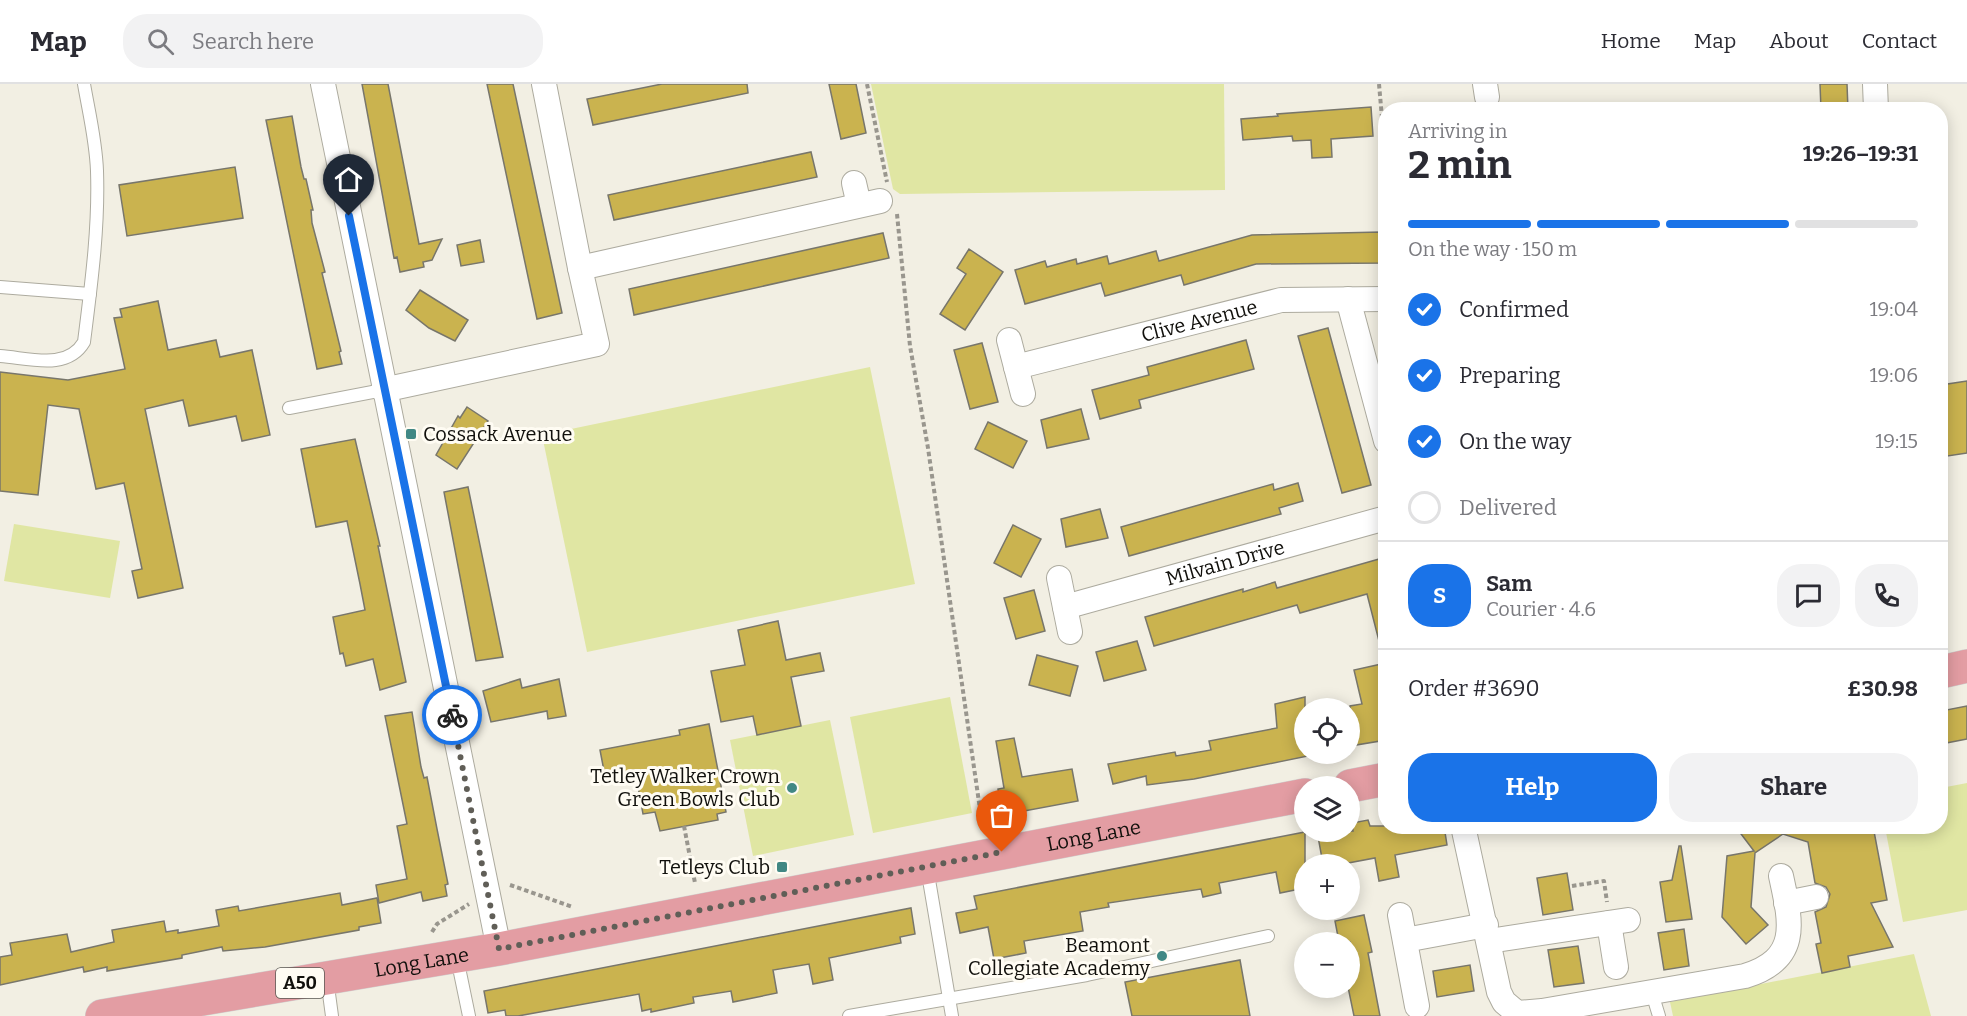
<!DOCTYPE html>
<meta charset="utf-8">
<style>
body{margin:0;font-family:Bitter,serif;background:#f2f2f3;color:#2b2b33;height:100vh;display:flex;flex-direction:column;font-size:22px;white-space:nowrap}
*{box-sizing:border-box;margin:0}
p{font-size:20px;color:#7c7c81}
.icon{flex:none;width:33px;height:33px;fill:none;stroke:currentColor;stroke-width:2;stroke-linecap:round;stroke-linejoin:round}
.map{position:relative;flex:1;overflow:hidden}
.panel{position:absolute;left:1378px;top:18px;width:570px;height:732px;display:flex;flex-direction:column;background:#fff;border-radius:24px;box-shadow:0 3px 15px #0003}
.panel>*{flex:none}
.fabs{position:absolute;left:1294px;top:614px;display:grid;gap:12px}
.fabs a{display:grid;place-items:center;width:66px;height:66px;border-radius:50%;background:#fff;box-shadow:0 3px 15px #0003;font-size:30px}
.pin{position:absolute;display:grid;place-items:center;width:51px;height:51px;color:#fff;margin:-62px -26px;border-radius:50% 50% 50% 0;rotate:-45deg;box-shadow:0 0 6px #0007}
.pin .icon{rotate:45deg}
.courier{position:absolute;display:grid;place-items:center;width:60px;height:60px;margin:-30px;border:4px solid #1a73e8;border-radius:50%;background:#fff;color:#222;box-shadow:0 2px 8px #0007}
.headline em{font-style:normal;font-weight:700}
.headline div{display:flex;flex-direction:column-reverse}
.headline{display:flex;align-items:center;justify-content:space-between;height:102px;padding:0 30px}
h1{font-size:39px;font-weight:700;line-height:45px}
.bar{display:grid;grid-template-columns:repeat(4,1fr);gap:9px 6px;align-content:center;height:72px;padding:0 30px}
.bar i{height:8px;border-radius:4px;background:#e1e1e2}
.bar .active{background:#1a73e8}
.bar p{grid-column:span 4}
.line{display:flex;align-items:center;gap:15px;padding:0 30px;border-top:2px solid #e1e1e2}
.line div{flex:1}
.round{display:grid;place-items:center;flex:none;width:63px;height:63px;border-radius:24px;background:#f2f2f3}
ol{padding:0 30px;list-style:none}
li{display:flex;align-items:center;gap:18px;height:66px}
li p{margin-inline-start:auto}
li .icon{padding:6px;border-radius:50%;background:#1a73e8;color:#fff;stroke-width:4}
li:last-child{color:#7c7c81}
li i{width:33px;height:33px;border:3px solid #e1e1e2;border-radius:50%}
.action{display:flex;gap:12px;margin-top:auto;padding:12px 30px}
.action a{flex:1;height:69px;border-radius:24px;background:#1a73e8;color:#fff;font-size:24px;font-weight:700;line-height:69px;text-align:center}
.action a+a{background:#f2f2f3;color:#2b2b33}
header{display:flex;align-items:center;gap:36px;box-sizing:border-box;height:84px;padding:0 30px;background:#fff;border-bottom:2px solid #e1e1e2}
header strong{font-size:28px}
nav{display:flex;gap:33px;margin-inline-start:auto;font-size:21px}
.search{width:420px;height:54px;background:#f2f2f3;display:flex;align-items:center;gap:15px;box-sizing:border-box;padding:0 21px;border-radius:24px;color:#7c7c81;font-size:22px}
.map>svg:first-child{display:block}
.green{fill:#e0e6a3}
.building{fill:#cab34f;stroke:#78766b;stroke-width:1.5}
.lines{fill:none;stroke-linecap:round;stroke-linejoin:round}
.service-casing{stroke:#adab9f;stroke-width:14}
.minor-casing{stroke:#adab9f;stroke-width:26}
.primary-casing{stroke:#cfcfce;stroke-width:34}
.path{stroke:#99968e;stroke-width:4;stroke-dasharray:4.5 3;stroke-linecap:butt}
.service{stroke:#fff;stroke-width:12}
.minor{stroke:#fff;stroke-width:24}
.primary{stroke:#e39da3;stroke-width:33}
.done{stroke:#605e57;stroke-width:6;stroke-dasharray:0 10.8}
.route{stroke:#1a73e8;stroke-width:8}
.poi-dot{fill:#418884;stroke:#fffcf3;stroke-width:2}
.labels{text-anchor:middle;stroke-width:6;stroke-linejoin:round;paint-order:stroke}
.shield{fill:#fffcf3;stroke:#585751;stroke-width:1.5}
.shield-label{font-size:18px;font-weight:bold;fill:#11100c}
.street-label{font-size:20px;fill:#11100c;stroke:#fffcf3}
.poi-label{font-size:20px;fill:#11100c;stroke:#fffcf3;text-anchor:end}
</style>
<header>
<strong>Map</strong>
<div class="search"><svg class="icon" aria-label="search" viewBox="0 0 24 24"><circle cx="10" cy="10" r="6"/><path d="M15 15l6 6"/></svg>Search here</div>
<nav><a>Home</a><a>Map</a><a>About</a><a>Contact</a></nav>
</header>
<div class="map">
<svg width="1967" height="932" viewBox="0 0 1967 932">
<rect width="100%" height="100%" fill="#f2efe3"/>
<g class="green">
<path d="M871 0H1224L1225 106 900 110 893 105Z"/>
<path d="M870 283 915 500 587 568 542 351Z"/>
<path d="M14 440 120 457 110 514 4 497Z"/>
<path d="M950 613 972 729 873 749 850 633Z"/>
<path d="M830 636 854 751 753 772 730 656Z"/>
<path d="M1967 699V826L1903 838 1885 743 1941 742V704Z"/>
<path d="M1914 870 1931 932H1673L1670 918Z"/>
</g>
<g class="building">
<path d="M362 0H388L419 160 442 155 432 176 423 178 424 183 400 188 397 173 394 174Z"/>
<path d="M487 0H513L562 229 537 235Z"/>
<path d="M662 0H747L748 9 593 41 587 15Z"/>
<path d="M829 0H856L866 49 841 55Z"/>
<path d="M1820 0H1847L1848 26H1821Z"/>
<path d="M1371 23 1373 52 1331 55 1332 73 1312 74 1311 56 1293 57 1292 52 1243 56 1241 35 1278 32 1277 30Z"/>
<path d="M292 32 301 83 304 95H306L313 126H311L312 139 325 188 322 189 341 267 339 268 342 280 317 285 266 36Z"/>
<path d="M811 68 817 93 614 136 608 111Z"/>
<path d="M235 83 243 134 127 152 119 101Z"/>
<path d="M1381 148 1382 179 1256 180 1184 201 1181 191 1105 212 1101 199 1025 220 1015 186 1045 177 1047 183 1076 175 1077 180 1107 172 1109 180 1156 167 1159 177 1252 151Z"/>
<path d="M883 149 889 174 634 231 629 205Z"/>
<path d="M480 156 484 178 461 182 457 161Z"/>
<path d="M969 165 1003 188 965 246 940 230 966 190 957 184Z"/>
<path d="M420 206 468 236 455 257 429 244 406 226Z"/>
<path d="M158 217 168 266 216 256 220 273 252 266 270 351 242 357 236 332 189 342 183 316 145 325 183 504 138 514 132 487 142 485 124 399 96 405 79 325 48 321 38 411 0 407V288L68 296 125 285 114 234 122 233 120 225Z"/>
<path d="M1328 244 1371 401 1342 409 1298 252Z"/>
<path d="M1246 256 1254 285 1139 316 1141 324 1100 335 1092 306 1149 291 1147 283Z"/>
<path d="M982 259 998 318 970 325 954 266Z"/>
<path d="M1967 297V369L1941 373V301Z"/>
<path d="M467 323 488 337 457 385 436 371 458 332 460 334Z"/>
<path d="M1081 325 1089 355 1047 364 1041 336Z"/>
<path d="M988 338 1027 357 1013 384 975 365Z"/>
<path d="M355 355 380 462H378L406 598 380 606 373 575 346 582 343 569 340 570 333 533 365 526 360 500 347 437 316 443 301 365Z"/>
<path d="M1298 399 1303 417 1279 424 1281 430 1129 472 1121 443 1273 400 1274 406Z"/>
<path d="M468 403 503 573 476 577 444 408Z"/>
<path d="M1100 425 1108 454 1066 463 1061 435Z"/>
<path d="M1013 441 1041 455 1021 493 994 479Z"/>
<path d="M1386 473V560L1380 561 1367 510 1300 529 1297 521 1154 562 1145 533 1243 505V508L1275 498 1277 504Z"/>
<path d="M1034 506 1045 547 1016 555 1004 514Z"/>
<path d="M778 537 786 576 820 569 824 587 791 593 801 642 757 651 753 632 721 638 711 587 745 581 738 546Z"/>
<path d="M1137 557 1146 586 1104 597 1096 568Z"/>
<path d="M1037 571 1078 582 1070 612 1029 601Z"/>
<path d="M1386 579V656L1350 662V622L1362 620 1354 586Z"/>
<path d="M520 595 522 604 559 595 566 632 548 635 547 627 491 638 483 607Z"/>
<path d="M1305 613V632L1301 633 1308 672 1194 695 1147 701 1146 692 1113 700 1108 680 1175 668 1176 672 1211 666 1209 657 1277 644 1275 620Z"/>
<path d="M1967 622V655L1941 660V627Z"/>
<path d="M412 628 421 683 424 694 427 693 437 745 448 800 445 801 447 812 423 817 421 808 379 819 376 801 407 795 397 742 407 740 385 632Z"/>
<path d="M709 640 726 728 717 730 718 736 660 747 655 728 643 730 635 686 605 692 600 666 680 651 679 646Z"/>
<path d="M1014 654 1022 693 1072 685 1078 717 1002 731 998 705 1004 704 996 657Z"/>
<path d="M1368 736 1370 742H1444L1447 761 1395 771 1399 793 1379 797 1375 774 1343 780H1323L1317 747H1353L1352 739Z"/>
<path d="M1735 742H1873L1887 816 1871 819 1893 863 1848 872 1850 883 1822 889 1816 860 1821 859 1815 828 1826 823 1830 810 1826 803 1815 799 1808 758 1783 750 1755 769 1751 823 1768 841 1746 860 1722 833 1727 772 1754 767Z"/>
<path d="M1305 748V804L1280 809 1276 788 1219 799 1221 809 1203 813 1201 805 1108 819 1109 823 1080 828 1083 847 1024 857 1026 869 994 875 988 843 960 849 956 829 977 825 974 812Z"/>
<path d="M1679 762H1681L1692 835 1666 838 1660 798 1672 796Z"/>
<path d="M1567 789 1573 826 1543 831 1537 794Z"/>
<path d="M340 809 342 821 377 814 381 839 359 843V846L265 863 223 867 222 863 182 871V874L107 887V883L84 888 83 883 0 901V873L12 871 10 859 67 850 71 868 114 858 112 846 164 837 166 848 178 846V849L219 842 216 826 238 822 239 827Z"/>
<path d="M911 824 915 850 900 853 901 859 829 874 833 896 813 900 809 880 773 886 777 909 733 918 731 907 693 913 694 919 651 928V925L642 927 639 910 518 932H506L505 926 488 929 484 907Z"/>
<path d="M1364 831 1372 868 1368 869 1380 932H1354L1348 903 1350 858H1339L1335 837Z"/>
<path d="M1684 845 1689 882 1664 886 1658 849Z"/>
<path d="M1578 862 1584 899 1554 903 1548 866Z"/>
<path d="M1240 876 1250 932H1132L1125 898Z"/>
<path d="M1470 881 1474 907 1437 913 1433 887Z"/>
</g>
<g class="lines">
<defs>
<g id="service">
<path d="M0 203 90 210"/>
<path d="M0 272C29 274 67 287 84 258 91 202 99 144 97 87 96 57 89 29 84 0"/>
<path d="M289 324 383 306"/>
<path d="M927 784 952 932"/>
<path d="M457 874 469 932"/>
<path d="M327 895 332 932"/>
<path d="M1652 909 1659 932"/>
<path d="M849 932 1087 891 1268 852"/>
</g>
<g id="minor">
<path d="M323 0 499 865"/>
<path d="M544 0 580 184"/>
<path d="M1485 0 1487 13"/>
<path d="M1875 0 1876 26"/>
<path d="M854 99 859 121"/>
<path d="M1348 215 1386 357"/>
<path d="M1009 256 1023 310"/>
<path id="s1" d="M1016 283 1281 216 1386 215"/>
<path d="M383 306 597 260 580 184 880 117"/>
<path d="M1059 494 1070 548"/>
<path id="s2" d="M1065 523 1386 434"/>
<path d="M1463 742 1499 908 1504 918 1517 929 1542 927 1745 892C1801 875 1791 838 1781 792"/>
<path d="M1786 819 1816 813"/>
<path d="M1400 831 1417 922"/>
<path d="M1609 839 1616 883"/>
<path d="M1405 856 1486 841"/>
<path d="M1489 857 1628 836"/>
</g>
<g id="primary">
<path d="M1941 588 1967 582"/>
<path d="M1350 702 1386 695"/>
<path id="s3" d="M102 932 499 865 1305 711"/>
</g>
</defs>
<use href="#service" class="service-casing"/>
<use href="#minor" class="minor-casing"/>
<use href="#primary" class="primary-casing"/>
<g class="path">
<path d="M867 0 887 98"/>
<path d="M1379 0 1386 79"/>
<path d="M897 130 910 262 928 364 983 746"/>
<path d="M684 742 695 799"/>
<path d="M510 801 573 823"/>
<path d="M1572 802 1604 797 1607 818"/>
<path d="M432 848 437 840 469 820"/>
</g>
<use href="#service" class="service"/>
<use href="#minor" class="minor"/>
<use href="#primary" class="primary"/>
</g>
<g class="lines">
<path class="done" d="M452 631 499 865 1002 768"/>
<path class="route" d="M349 132 452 631"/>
</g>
<g class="poi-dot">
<rect x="405" y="344" width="12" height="12" rx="3"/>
<circle cx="792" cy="704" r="6"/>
<rect x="776" y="777" width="12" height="12" rx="3"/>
<circle cx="1162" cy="872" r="6"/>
</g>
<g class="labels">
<rect class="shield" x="276" y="884" width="48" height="30" rx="4.5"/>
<g class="shield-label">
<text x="300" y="905">A50</text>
</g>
<g class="street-label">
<text dy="7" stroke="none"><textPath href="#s1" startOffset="189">Clive Avenue</textPath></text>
<text dy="7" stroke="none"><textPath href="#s2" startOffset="166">Milvain Drive</textPath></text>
<text dy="7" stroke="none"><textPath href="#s3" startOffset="1008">Long Lane</textPath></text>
<text dy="7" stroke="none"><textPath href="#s3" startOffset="324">Long Lane</textPath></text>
</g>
<g class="poi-label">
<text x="423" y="357" text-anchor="start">Cossack Avenue</text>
<text x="780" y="699">Tetley Walker Crown<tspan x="780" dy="23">Green Bowls Club</tspan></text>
<text x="770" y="790">Tetleys Club</text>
<text x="1150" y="868">Beamont<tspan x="1150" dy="23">Collegiate Academy</tspan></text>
</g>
</g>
</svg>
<div class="fabs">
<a><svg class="icon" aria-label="locate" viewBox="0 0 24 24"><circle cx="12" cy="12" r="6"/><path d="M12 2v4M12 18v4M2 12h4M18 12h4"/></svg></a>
<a><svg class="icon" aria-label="layers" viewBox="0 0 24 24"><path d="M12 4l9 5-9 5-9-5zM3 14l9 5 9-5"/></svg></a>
<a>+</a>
<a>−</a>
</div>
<div class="pin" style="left:1002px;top:768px;background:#ea580c"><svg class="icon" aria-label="bag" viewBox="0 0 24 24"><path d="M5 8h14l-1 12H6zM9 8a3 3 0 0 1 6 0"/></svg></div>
<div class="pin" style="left:349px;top:132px;background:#1f2937"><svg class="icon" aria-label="home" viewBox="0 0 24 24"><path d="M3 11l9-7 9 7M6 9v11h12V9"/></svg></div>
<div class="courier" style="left:452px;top:631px"><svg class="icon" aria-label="bike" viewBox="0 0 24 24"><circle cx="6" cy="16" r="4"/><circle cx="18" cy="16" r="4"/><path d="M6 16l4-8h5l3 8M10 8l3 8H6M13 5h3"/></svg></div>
<section class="panel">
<div class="headline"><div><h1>2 min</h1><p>Arriving in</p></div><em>19:26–19:31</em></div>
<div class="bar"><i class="active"></i><i class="active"></i><i class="active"></i><i></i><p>On the way · 150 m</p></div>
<ol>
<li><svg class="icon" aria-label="check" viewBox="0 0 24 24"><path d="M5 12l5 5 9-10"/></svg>Confirmed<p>19:04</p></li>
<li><svg class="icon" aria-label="check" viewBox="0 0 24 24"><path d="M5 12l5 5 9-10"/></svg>Preparing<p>19:06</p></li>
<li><svg class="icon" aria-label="check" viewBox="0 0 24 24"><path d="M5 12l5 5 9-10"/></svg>On the way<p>19:15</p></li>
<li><i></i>Delivered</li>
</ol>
<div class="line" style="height:108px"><b class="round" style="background:#1a73e8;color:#fff">S</b><div><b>Sam</b><p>Courier · 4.6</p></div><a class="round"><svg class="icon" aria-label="chat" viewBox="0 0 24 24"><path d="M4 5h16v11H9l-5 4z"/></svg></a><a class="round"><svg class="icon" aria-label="phone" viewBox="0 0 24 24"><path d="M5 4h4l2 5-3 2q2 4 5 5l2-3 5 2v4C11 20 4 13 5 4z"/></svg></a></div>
<div class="line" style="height:78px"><div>Order #3690</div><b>£30.98</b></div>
<div class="action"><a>Help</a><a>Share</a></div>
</section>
</div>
